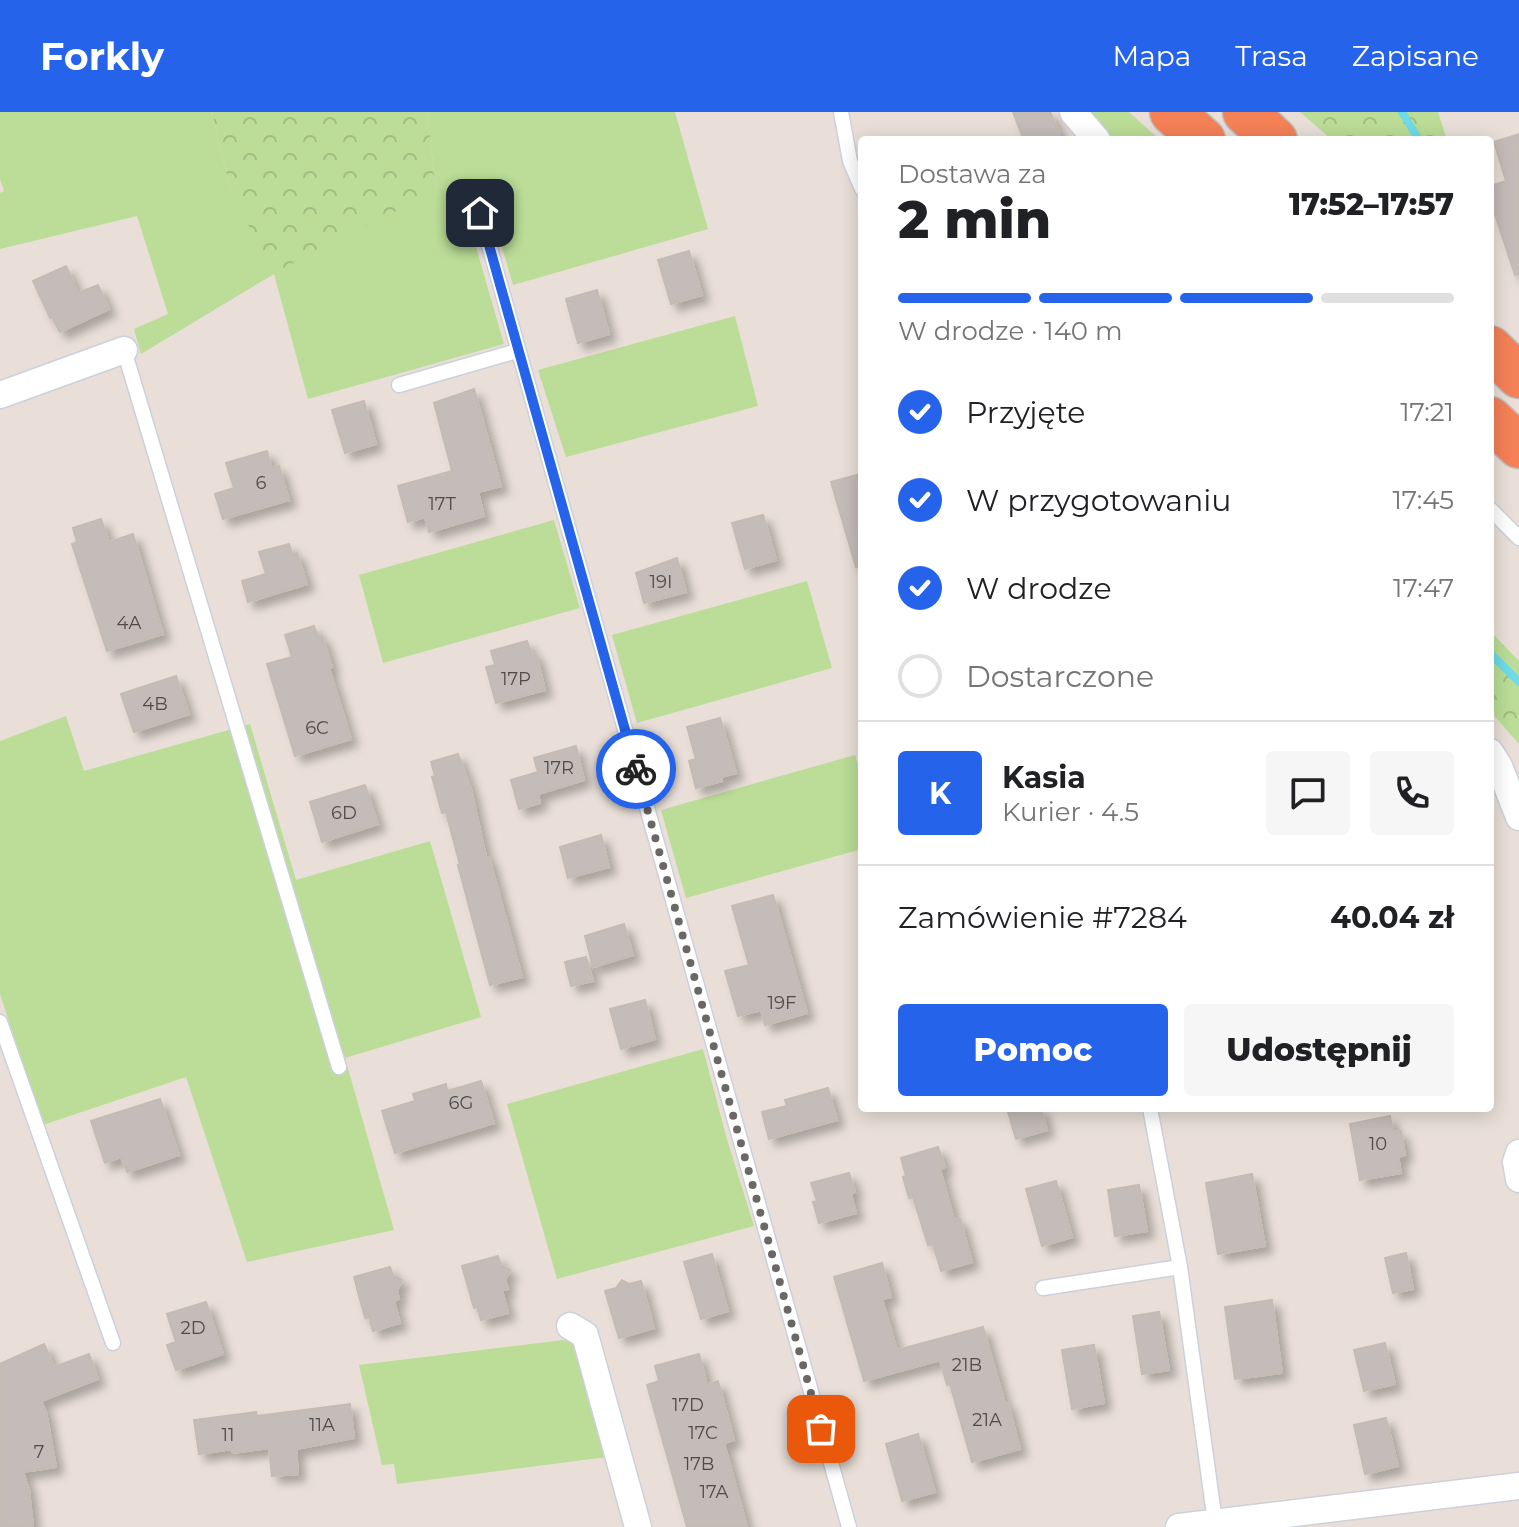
<!DOCTYPE html>
<html lang="pl">
<meta charset="utf-8">
<style>
body{margin:0;font-family:Montserrat,sans-serif;background:#f6f6f6;color:#202124;height:100vh;display:flex;flex-direction:column;font-size:30px;white-space:nowrap}
*{box-sizing:border-box;margin:0}
p{font-size:26px;color:#757577}
.icon{flex:none;width:44px;height:44px;fill:none;stroke:currentColor;stroke-width:2;stroke-linecap:round;stroke-linejoin:round}
.map{position:relative;flex:1;overflow:hidden}
.side{position:absolute;left:858px;top:24px;width:636px;height:976px;display:flex;flex-direction:column;background:#fff;border-radius:8px;box-shadow:0 4px 20px #0003}
.side>*{flex:none}
.pin{position:absolute;display:grid;place-items:center;width:68px;height:68px;color:#fff;margin:-34px;border-radius:16px;box-shadow:0 4px 12px #0006}
.courier{position:absolute;display:grid;place-items:center;width:80px;height:80px;margin:-40px;border:6px solid #2563eb;border-radius:50%;background:#fff;color:#222;box-shadow:0 2px 10px #0007}
.summary em{font-style:normal;font-weight:800}
.summary div{display:flex;flex-direction:column-reverse}
.summary{display:flex;align-items:center;justify-content:space-between;height:136px;padding:0 40px}
h1{font-size:52px;font-weight:800;line-height:60px}
.bar{display:grid;grid-template-columns:repeat(4,1fr);gap:12px 8px;align-content:center;height:96px;padding:0 40px}
.bar i{height:10px;border-radius:6px;background:#e0e0e0}
.bar .on{background:#2563eb}
.bar p{grid-column:span 4}
.line{display:flex;align-items:center;gap:20px;padding:0 40px;border-top:2px solid #e0e0e0}
.line div{flex:1}
.round{display:grid;place-items:center;flex:none;width:84px;height:84px;border-radius:8px;background:#f6f6f6}
ol{padding:0 40px;list-style:none}
li{display:flex;align-items:center;gap:24px;height:88px}
li p{margin-inline-start:auto}
li .icon{padding:8px;border-radius:50%;background:#2563eb;color:#fff;stroke-width:4}
li:last-child{color:#757577}
li i{width:44px;height:44px;border:4px solid #e0e0e0;border-radius:50%}
.cta{display:flex;gap:16px;margin-top:auto;padding:16px 40px}
.cta a{flex:1;height:92px;border-radius:8px;background:#2563eb;color:#fff;font-size:32px;font-weight:800;line-height:92px;text-align:center}
.cta a+a{background:#f6f6f6;color:#202124}
header{display:flex;align-items:center;gap:48px;box-sizing:border-box;height:112px;padding:0 40px;background:#2563eb;color:#fff}
header strong{font-size:38px}
nav{display:flex;gap:44px;margin-inline-start:auto;font-size:28px}
.map>svg:first-child{display:block}
.grass{fill:#bbdd97}
.forest{fill:url(#forest-crowns)}
.lines{fill:none;stroke-linecap:round;stroke-linejoin:round}
.stream{stroke:#6fdbe7;stroke-width:8}
.building{fill:#c4bcb8;stroke:#c4bbb3;stroke-width:2;filter:url(#shadow)}
.lane-casing{stroke:#cbd1db;stroke-width:17}
.street-casing{stroke:#cbd1db;stroke-width:29}
.highway-casing{stroke:#bebebe;stroke-width:47}
.lane{stroke:#fff;stroke-width:14}
.street{stroke:#fff;stroke-width:26}
.highway{stroke:#f58157;stroke-width:44}
.done{stroke:#6b6765;stroke-width:8;stroke-dasharray:0 14.4}
.route{stroke:#2563eb;stroke-width:10}
.labels{text-anchor:middle;stroke-width:6;stroke-linejoin:round;paint-order:stroke}
.number-label{font-size:18px;fill:#4e4c4b}
</style>
<header>
<strong>Forkly</strong>
<nav><a>Mapa</a><a>Trasa</a><a>Zapisane</a></nav>
</header>
<div class="map">
<svg width="1519" height="1415" viewBox="0 0 1519 1415">
<defs>
<pattern id="forest-crowns" width="20" height="18" patternUnits="userSpaceOnUse" patternTransform="scale(2)"><rect width="20" height="18" fill="#bbdd97"/><path d="M2 6a3 3 0 1 1 6 0M12 15a3 3 0 1 1 6 0" fill="none" stroke="#a1be82"/></pattern>
<filter id="shadow"><feDropShadow dx="7" dy="7" stdDeviation="4" flood-color="#0004"/></filter>
</defs>
<rect width="100%" height="100%" fill="#e9dfd8"/>
<g class="grass">
<path d="M0 0H212L231 81 436 79 427 0H675L708 117 513 173 489 90 467 104 504 232 308 287 274 162 141 242 134 217 168 202 137 104 0 137V81L4 79 0 67Z"/>
<path d="M1086 0H1129L1160 28H1112Z"/>
<path d="M735 204 758 294 566 345 538 258Z"/>
<path d="M554 408 580 496 383 551 359 463Z"/>
<path d="M807 469 832 556 637 611 612 523Z"/>
<path d="M66 604 84 659 250 612 296 768 430 729 481 905 345 946 394 1118 247 1150 186 965 43 1013 0 882V629Z"/>
<path d="M855 643 862 666V737L686 786 661 698Z"/>
<path d="M703 937 726 1024 754 1114 557 1167 507 992Z"/>
<path d="M572 1227 607 1345 397 1372 394 1352 382 1353 359 1253Z"/>
</g>
<g class="forest">
<path d="M212 0H427L436 79 274 161 231 81Z"/>
<path d="M1300 0H1438L1447 28H1332Z"/>
<path d="M1490 519 1519 549V632L1490 599Z"/>
</g>
<g class="lines">
<g class="stream">
<path d="M1402 0 1419 28"/>
<path d="M1490 541 1519 570"/>
</g>
</g>
<g class="building">
<path d="M1013 0H1050L1060 22 1046 28H1024Z"/>
<path d="M1519 22V162L1515 163 1490 87V74L1506 69 1494 30Z"/>
<path d="M689 139 702 183 671 192 658 148Z"/>
<path d="M66 154 78 181 98 173 109 197 60 220 52 205 50 206 33 169Z"/>
<path d="M597 178 609 222 578 231 566 187Z"/>
<path d="M474 277 501 374 478 380 484 404 429 420 425 405 408 410 398 374 452 359 434 291Z"/>
<path d="M364 289 376 332 345 341 332 298Z"/>
<path d="M267 339 271 356 279 354 289 388 223 407 215 382 234 376 226 351Z"/>
<path d="M857 363 862 379V454L856 455 831 370Z"/>
<path d="M763 403 776 448 745 457 732 411Z"/>
<path d="M101 407 109 430 133 422 163 522 107 539 72 432 77 430 73 416Z"/>
<path d="M289 432 292 442 297 441 307 472 248 490 242 469 266 462 259 440Z"/>
<path d="M677 446 686 480 644 491 636 461Z"/>
<path d="M314 514 318 525 322 524 332 555 329 556 351 627 295 644 267 552 292 545 285 523Z"/>
<path d="M527 529 532 543 536 542 545 578 496 591 486 555 495 553 491 539Z"/>
<path d="M176 564 189 602 134 620 121 582Z"/>
<path d="M720 606 736 661 721 665 722 669 696 676 689 649 696 647 687 615Z"/>
<path d="M576 634 584 668 538 682 540 691 519 697 511 668 538 660 534 646Z"/>
<path d="M458 642 471 677 486 745H489L522 865 490 873 458 753H460L446 700 442 701 432 665 435 664 431 650Z"/>
<path d="M365 673 378 712 322 730 310 690Z"/>
<path d="M601 723 609 755 568 766 560 735Z"/>
<path d="M773 783 807 901 765 913 761 898 738 904 725 859 749 853 732 794Z"/>
<path d="M624 812 633 843 593 855 585 824Z"/>
<path d="M586 845 593 869 571 874 565 850Z"/>
<path d="M645 888 655 927 621 937 610 897Z"/>
<path d="M481 969 494 1011 395 1041 382 999 415 989 413 982 446 972 447 979Z"/>
<path d="M828 976 837 1008 769 1027 762 1000 787 994 785 988Z"/>
<path d="M160 987 179 1043 127 1060 121 1045 105 1051 91 1009Z"/>
<path d="M1007 996H1041L1047 1018 1016 1027Z"/>
<path d="M1390 1004 1393 1020 1401 1019 1405 1043 1398 1045 1401 1061 1360 1068 1350 1012Z"/>
<path d="M938 1035 945 1055 940 1057 954 1108 960 1107 972 1150 941 1159 933 1132 928 1133 913 1085 909 1086 903 1065 906 1064 901 1046Z"/>
<path d="M849 1061 855 1080 851 1082 856 1101 819 1111 813 1090 817 1089 811 1071Z"/>
<path d="M1252 1062 1265 1134 1218 1142 1206 1071Z"/>
<path d="M1056 1069 1072 1125 1042 1134 1026 1077Z"/>
<path d="M1139 1073 1147 1119 1115 1124 1108 1078Z"/>
<path d="M1406 1141 1413 1177 1393 1181 1385 1146Z"/>
<path d="M712 1142 728 1199 701 1207 684 1150Z"/>
<path d="M498 1144 501 1153 510 1158 505 1168 508 1177 502 1178 508 1201 481 1208 477 1195 474 1196 462 1154Z"/>
<path d="M882 1151 891 1185 882 1187 897 1238 983 1215 1005 1292 1008 1291 1020 1337 972 1350 950 1272 947 1273 940 1248 864 1269 834 1165Z"/>
<path d="M390 1155 393 1163 402 1168 397 1179 399 1187 394 1189 400 1211 373 1219 369 1205 365 1206 354 1165Z"/>
<path d="M622 1168 629 1172 641 1169 654 1216 619 1226 605 1179 616 1176Z"/>
<path d="M1272 1188 1282 1261 1235 1267 1225 1195Z"/>
<path d="M206 1190 223 1242 176 1258 167 1233 176 1230 167 1202Z"/>
<path d="M1159 1200 1169 1258 1142 1262 1133 1204Z"/>
<path d="M1385 1231 1395 1272 1364 1279 1354 1238Z"/>
<path d="M44 1232 54 1255 89 1242 98 1267 41 1289 46 1300 56 1355 23 1360 29 1378 33 1415H0V1252Z"/>
<path d="M1094 1233 1104 1291 1072 1297 1062 1238Z"/>
<path d="M699 1242 707 1273 718 1269 734 1328 724 1331 747 1415H687L655 1301 647 1273 659 1269 655 1254Z"/>
<path d="M350 1292 354 1326 296 1337 298 1362 272 1364 269 1336 233 1341 232 1337 199 1342 194 1308 256 1300 257 1304Z"/>
<path d="M1386 1306 1398 1354 1365 1362 1354 1313Z"/>
<path d="M918 1322 935 1380 902 1389 886 1332Z"/>
</g>
<g class="lines">
<defs>
<g id="lane">
<path d="M841 0 850 49 862 77"/>
<path d="M480 101 849 1415"/>
<path d="M124 238 339 955"/>
<path d="M399 273 517 239"/>
<path d="M1490 397 1519 426"/>
<path d="M0 910 113 1231"/>
<path d="M1150 996 1180 1155 1215 1410"/>
<path d="M1043 1176 1180 1155"/>
</g>
<g id="street">
<path d="M1073 0 1097 28"/>
<path d="M0 283 124 238"/>
<path d="M1490 640 1499 654 1519 705"/>
<path d="M1519 1041 1516 1050 1519 1067"/>
<path d="M570 1214 585 1223 638 1415"/>
<path d="M1179 1415 1519 1374"/>
</g>
<g id="highway">
<path d="M1172 0 1203 28"/>
<path d="M1245 0 1275 28"/>
<path d="M1490 236 1519 264"/>
<path d="M1490 307 1519 334"/>
</g>
</defs>
<use href="#lane" class="lane-casing"/>
<use href="#street" class="street-casing"/>
<use href="#highway" class="highway-casing"/>
<use href="#lane" class="lane"/>
<use href="#street" class="street"/>
<use href="#highway" class="highway"/>
</g>
<g class="lines">
<path class="done" d="M636 657 821 1317"/>
<path class="route" d="M480 101 636 657"/>
</g>
<g class="labels">
<g class="number-label">
<text x="261" y="377">6</text>
<text x="442" y="398">17T</text>
<text x="661" y="476">19I</text>
<text x="129" y="517">4A</text>
<text x="516" y="573">17P</text>
<text x="155" y="598">4B</text>
<text x="317" y="622">6C</text>
<text x="559" y="662">17R</text>
<text x="344" y="707">6D</text>
<text x="782" y="897">19F</text>
<text x="461" y="997">6G</text>
<text x="1378" y="1038">10</text>
<text x="193" y="1222">2D</text>
<text x="967" y="1259">21B</text>
<text x="688" y="1299">17D</text>
<text x="987" y="1314">21A</text>
<text x="322" y="1319">11A</text>
<text x="703" y="1327">17C</text>
<text x="228" y="1329">11</text>
<text x="39" y="1346">7</text>
<text x="699" y="1358">17B</text>
<text x="714" y="1386">17A</text>
</g>
</g>
</svg>
<div class="pin" style="left:821px;top:1317px;background:#ea580c"><svg class="icon" aria-label="bag" viewBox="0 0 24 24"><path d="M5 8h14l-1 12H6zM9 8a3 3 0 0 1 6 0"/></svg></div>
<div class="pin" style="left:480px;top:101px;background:#1f2937"><svg class="icon" aria-label="home" viewBox="0 0 24 24"><path d="M3 11l9-7 9 7M6 9v11h12V9"/></svg></div>
<div class="courier" style="left:636px;top:657px"><svg class="icon" aria-label="bike" viewBox="0 0 24 24"><circle cx="6" cy="16" r="4"/><circle cx="18" cy="16" r="4"/><path d="M6 16l4-8h5l3 8M10 8l3 8H6M13 5h3"/></svg></div>
<section class="side">
<div class="summary"><div><h1>2 min</h1><p>Dostawa za</p></div><em>17:52–17:57</em></div>
<div class="bar"><i class="on"></i><i class="on"></i><i class="on"></i><i></i><p>W drodze · 140 m</p></div>
<ol>
<li><svg class="icon" aria-label="check" viewBox="0 0 24 24"><path d="M5 12l5 5 9-10"/></svg>Przyjęte<p>17:21</p></li>
<li><svg class="icon" aria-label="check" viewBox="0 0 24 24"><path d="M5 12l5 5 9-10"/></svg>W przygotowaniu<p>17:45</p></li>
<li><svg class="icon" aria-label="check" viewBox="0 0 24 24"><path d="M5 12l5 5 9-10"/></svg>W drodze<p>17:47</p></li>
<li><i></i>Dostarczone</li>
</ol>
<div class="line" style="height:144px"><b class="round" style="background:#2563eb;color:#fff">K</b><div><b>Kasia</b><p>Kurier · 4.5</p></div><a class="round"><svg class="icon" aria-label="chat" viewBox="0 0 24 24"><path d="M4 5h16v11H9l-5 4z"/></svg></a><a class="round"><svg class="icon" aria-label="phone" viewBox="0 0 24 24"><path d="M5 4h4l2 5-3 2q2 4 5 5l2-3 5 2v4C11 20 4 13 5 4z"/></svg></a></div>
<div class="line" style="height:104px"><div>Zamówienie #7284</div><b>40.04 zł</b></div>
<div class="cta"><a>Pomoc</a><a>Udostępnij</a></div>
</section>
</div>
